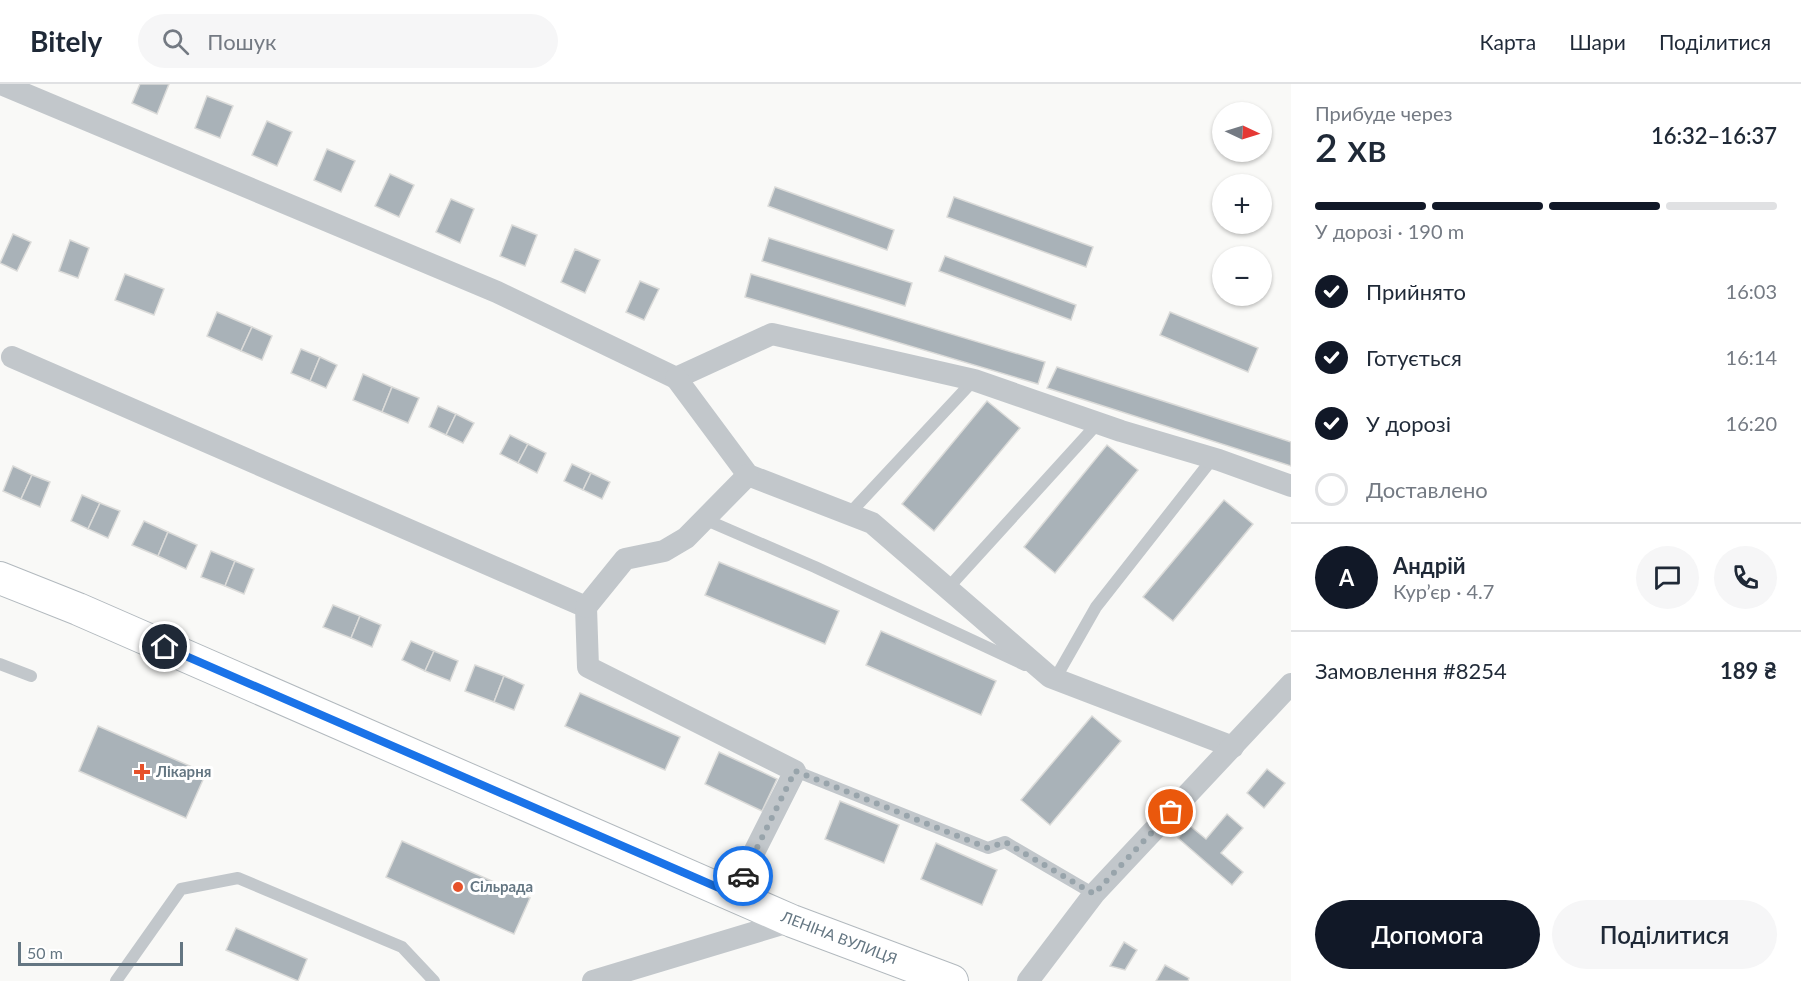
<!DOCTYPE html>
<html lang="uk">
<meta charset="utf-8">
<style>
body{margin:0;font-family:Lato,sans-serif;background:#f6f6f7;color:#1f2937;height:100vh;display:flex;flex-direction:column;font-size:22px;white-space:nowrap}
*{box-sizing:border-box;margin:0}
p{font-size:20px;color:#747a83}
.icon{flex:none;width:33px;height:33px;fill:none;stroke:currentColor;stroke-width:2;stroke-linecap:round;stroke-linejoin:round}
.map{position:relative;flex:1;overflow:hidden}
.panel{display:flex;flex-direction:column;background:#fff;width:510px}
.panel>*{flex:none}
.needle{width:39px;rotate:94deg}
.controls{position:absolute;left:1212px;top:18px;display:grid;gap:12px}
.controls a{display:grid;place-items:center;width:60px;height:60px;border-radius:50%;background:#fff;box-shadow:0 2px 4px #0004;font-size:30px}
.scale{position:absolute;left:18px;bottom:15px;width:165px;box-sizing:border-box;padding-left:6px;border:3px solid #647682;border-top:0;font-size:16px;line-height:21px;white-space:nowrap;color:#647682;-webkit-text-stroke:4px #fff;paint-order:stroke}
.pin{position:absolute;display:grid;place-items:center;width:51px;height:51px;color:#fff;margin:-26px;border:3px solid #fff;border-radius:50%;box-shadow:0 2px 6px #0007}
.courier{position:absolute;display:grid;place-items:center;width:60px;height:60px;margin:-30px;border:4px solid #1a73e8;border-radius:50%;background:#fff;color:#222;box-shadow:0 2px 8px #0007}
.overview em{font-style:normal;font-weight:600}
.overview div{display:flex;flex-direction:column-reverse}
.overview{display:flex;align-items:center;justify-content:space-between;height:102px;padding:0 24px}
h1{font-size:39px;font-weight:600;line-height:45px}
.bar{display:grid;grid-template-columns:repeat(4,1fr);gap:9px 6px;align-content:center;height:72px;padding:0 24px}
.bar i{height:8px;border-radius:4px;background:#e0e1e3}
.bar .selected{background:#111827}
.bar p{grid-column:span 4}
.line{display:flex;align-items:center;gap:15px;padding:0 24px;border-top:2px solid #e0e1e3}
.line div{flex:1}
.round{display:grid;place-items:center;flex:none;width:63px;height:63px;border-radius:32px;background:#f6f6f7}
ol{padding:0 24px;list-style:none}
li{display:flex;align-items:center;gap:18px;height:66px}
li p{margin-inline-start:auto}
li .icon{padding:6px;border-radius:50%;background:#111827;color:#fff;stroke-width:4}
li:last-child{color:#747a83}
li i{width:33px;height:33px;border:3px solid #e0e1e3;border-radius:50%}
.button{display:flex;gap:12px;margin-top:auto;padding:12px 24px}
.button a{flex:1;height:69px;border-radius:36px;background:#111827;color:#fff;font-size:24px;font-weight:600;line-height:69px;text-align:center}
.button a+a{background:#f6f6f7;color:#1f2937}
header{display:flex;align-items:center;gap:36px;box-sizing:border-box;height:84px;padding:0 30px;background:#fff;border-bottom:2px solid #e0e1e3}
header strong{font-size:28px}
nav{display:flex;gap:33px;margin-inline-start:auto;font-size:21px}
.search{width:420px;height:54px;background:#f6f6f7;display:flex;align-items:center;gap:15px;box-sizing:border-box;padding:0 21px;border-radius:33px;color:#747a83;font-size:22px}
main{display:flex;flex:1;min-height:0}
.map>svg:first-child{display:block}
.building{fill:#a9b2b8;stroke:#dbdbd9;stroke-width:1.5}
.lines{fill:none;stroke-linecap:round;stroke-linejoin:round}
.secondary-casing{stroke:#b2b9be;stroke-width:34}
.lane{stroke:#c2c7cb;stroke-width:12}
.street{stroke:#c2c7cb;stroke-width:22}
.secondary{stroke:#fff;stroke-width:32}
.done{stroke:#98a4ab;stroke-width:6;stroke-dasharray:0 10.8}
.route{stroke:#1a73e8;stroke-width:8}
.poi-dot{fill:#e6512a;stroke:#fff;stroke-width:2}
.labels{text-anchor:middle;stroke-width:6;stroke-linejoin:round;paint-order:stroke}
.poi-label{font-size:15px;font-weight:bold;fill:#647682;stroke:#fff;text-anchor:start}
.street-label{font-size:15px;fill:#647682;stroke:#fff}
</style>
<header>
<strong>Bitely</strong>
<div class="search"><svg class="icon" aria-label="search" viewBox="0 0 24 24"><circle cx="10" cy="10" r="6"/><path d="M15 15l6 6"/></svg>Пошук</div>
<nav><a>Карта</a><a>Шари</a><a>Поділитися</a></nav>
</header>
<main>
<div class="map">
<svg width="1291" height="897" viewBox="0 0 1291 897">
<rect width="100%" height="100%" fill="#f9f9f7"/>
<g class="building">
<path d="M140 0H169L157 30 132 19Z"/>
<path d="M207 12 233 22 220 54 195 44Z"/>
<path d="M267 37 292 48 277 82 252 71Z"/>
<path d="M327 65 355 77 341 108 314 96Z"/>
<path d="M390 90 414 101 399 133 375 122Z"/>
<path d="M775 103 894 146 887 166 768 122Z"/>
<path d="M954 113 1093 163 1086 183 947 133Z"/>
<path d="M451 115 474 125 460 159 436 148Z"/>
<path d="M512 141 537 151 525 182 500 172Z"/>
<path d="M13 150 31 158 17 187 0 179Z"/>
<path d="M769 154 912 199 905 222 762 177Z"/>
<path d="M70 156 89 164 78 194 59 187Z"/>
<path d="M575 165 600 176 585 209 561 198Z"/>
<path d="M945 172 1076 221 1071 236 939 187Z"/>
<path d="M125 190 164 205 154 231 115 216Z"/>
<path d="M751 190 1045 278 1038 300 745 213Z"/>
<path d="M640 197 659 205 644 236 626 228Z"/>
<path d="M217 228 252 243 241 267 207 252Z"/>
<path d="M1170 228 1258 264 1248 288 1160 251Z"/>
<path d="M252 243 272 252 262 276 241 267Z"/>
<path d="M301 265 320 273 310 297 291 289Z"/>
<path d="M320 273 337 281 326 304 310 297Z"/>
<path d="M1057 283 1291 358V382L1047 304Z"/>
<path d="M363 290 392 303 382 328 353 316Z"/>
<path d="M392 303 419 314 408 339 382 328Z"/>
<path d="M987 317 1020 344 934 447 902 420Z"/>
<path d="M438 322 456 330 446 351 429 343Z"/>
<path d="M456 330 474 339 463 359 446 351Z"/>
<path d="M510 351 528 360 518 379 500 370Z"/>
<path d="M528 360 546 369 537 389 518 379Z"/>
<path d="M1107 361 1138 386 1055 489 1024 463Z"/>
<path d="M572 380 591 389 583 406 564 397Z"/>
<path d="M13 382 32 391 21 415 3 407Z"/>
<path d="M591 389 610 398 602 415 583 406Z"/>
<path d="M32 391 50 398 40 423 21 415Z"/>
<path d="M82 411 100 419 88 445 71 437Z"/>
<path d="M1224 416 1253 440 1173 537 1143 513Z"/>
<path d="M100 419 120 427 108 454 88 445Z"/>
<path d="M144 437 168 448 158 472 132 461Z"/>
<path d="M168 448 197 461 186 485 158 472Z"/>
<path d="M211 467 235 477 225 502 201 493Z"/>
<path d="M235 477 254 485 244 510 225 502Z"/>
<path d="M719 478 839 527 825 560 705 511Z"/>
<path d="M333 521 360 532 351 554 323 543Z"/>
<path d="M360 532 381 541 372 563 351 554Z"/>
<path d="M881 547 996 597 981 631 866 581Z"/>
<path d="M411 557 434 567 425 587 402 576Z"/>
<path d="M434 567 458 577 450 597 425 587Z"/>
<path d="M475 581 504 592 494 618 465 607Z"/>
<path d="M504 592 524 601 514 626 494 618Z"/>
<path d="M580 609 680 653 665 686 565 642Z"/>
<path d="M1092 632 1121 657 1050 741 1021 716Z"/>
<path d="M98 642 206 689 186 734 79 687Z"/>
<path d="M719 668 777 695 762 727 705 700Z"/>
<path d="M1267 685 1285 699 1264 724 1247 709Z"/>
<path d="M840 717 899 741 884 779 825 755Z"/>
<path d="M1227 730 1243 744 1221 769 1243 788 1232 801 1178 754 1189 741 1206 755Z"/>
<path d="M402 757 530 814 514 850 386 793Z"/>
<path d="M936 759 997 786 982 821 921 795Z"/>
<path d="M236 844 307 875 298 897 226 866Z"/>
<path d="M1124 858 1137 866 1125 886 1110 882Z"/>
<path d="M1165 881 1189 894 1188 897H1156Z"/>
</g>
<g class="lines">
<defs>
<path id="secondary" d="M0 494 78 525 792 837 952 897"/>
</defs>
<use href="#secondary" class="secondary-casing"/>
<g class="lane">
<path d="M849 430 974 296"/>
<path d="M704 435 815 483 1025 581"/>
<path d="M948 504 1098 339"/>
<path d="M0 580 31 592"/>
<path d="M1055 595 1096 523 1213 374"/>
<path d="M795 687 988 764 1005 758 1094 810"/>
<path d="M116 897 181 805 238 794 402 863 434 897"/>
</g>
<g class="street">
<path d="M1 0 497 208 676 294 772 250 974 296 1121 347 1219 376 1291 402"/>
<path d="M12 273 586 523 588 583 795 687 733 810"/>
<path d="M676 294 748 391 872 439 1050 593 1233 663"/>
<path d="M586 523 625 475 664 467 686 454 748 391"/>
<path d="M593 897 792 837"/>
<path d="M1028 897 1094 810 1291 600"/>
</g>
<use href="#secondary" class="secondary"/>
</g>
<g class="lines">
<path class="done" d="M743 792 795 687 988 764 1005 758 1094 810 1171 728"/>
<path class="route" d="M165 563 733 810 743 792"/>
</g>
<g class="poi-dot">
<path d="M139 679h6v6h6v6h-6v6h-6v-6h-6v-6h6z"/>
<circle cx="458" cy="803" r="6"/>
</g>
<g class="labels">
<g class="poi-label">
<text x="156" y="693">Лікарня</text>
<text x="470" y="808">Сільрада</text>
</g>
<g class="street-label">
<text transform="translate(839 854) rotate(21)" y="5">ЛЕНІНА ВУЛИЦЯ</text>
</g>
</g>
</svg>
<div class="controls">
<a><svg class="needle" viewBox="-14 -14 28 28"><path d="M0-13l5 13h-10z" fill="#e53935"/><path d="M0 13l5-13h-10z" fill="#747a83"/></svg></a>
<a>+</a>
<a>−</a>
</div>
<div class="scale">50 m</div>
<div class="pin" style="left:1171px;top:728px;background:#ea580c"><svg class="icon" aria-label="bag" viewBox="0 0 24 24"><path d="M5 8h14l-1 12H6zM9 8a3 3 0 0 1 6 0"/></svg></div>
<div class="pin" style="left:165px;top:563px;background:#1f2937"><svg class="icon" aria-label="home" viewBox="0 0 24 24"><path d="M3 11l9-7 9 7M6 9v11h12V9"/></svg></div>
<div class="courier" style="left:743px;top:792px"><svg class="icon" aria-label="car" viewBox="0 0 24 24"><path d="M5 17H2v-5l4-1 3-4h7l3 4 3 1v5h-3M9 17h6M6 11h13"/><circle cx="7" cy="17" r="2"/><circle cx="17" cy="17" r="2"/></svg></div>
</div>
<section class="panel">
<div class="overview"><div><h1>2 хв</h1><p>Прибуде через</p></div><em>16:32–16:37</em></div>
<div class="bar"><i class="selected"></i><i class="selected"></i><i class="selected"></i><i></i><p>У дорозі · 190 m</p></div>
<ol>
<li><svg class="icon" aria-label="check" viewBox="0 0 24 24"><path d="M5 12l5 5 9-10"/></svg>Прийнято<p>16:03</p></li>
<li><svg class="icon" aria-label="check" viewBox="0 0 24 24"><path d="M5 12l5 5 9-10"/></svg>Готується<p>16:14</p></li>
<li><svg class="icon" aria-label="check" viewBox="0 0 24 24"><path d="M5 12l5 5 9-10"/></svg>У дорозі<p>16:20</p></li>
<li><i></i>Доставлено</li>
</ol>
<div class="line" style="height:108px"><b class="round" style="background:#111827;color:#fff">А</b><div><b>Андрій</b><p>Кур’єр · 4.7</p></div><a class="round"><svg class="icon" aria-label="chat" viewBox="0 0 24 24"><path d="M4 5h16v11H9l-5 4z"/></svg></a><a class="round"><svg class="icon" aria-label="phone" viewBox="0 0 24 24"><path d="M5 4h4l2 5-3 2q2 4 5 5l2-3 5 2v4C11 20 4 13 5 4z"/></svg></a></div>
<div class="line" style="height:78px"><div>Замовлення #8254</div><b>189 ₴</b></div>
<div class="button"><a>Допомога</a><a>Поділитися</a></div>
</section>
</main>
